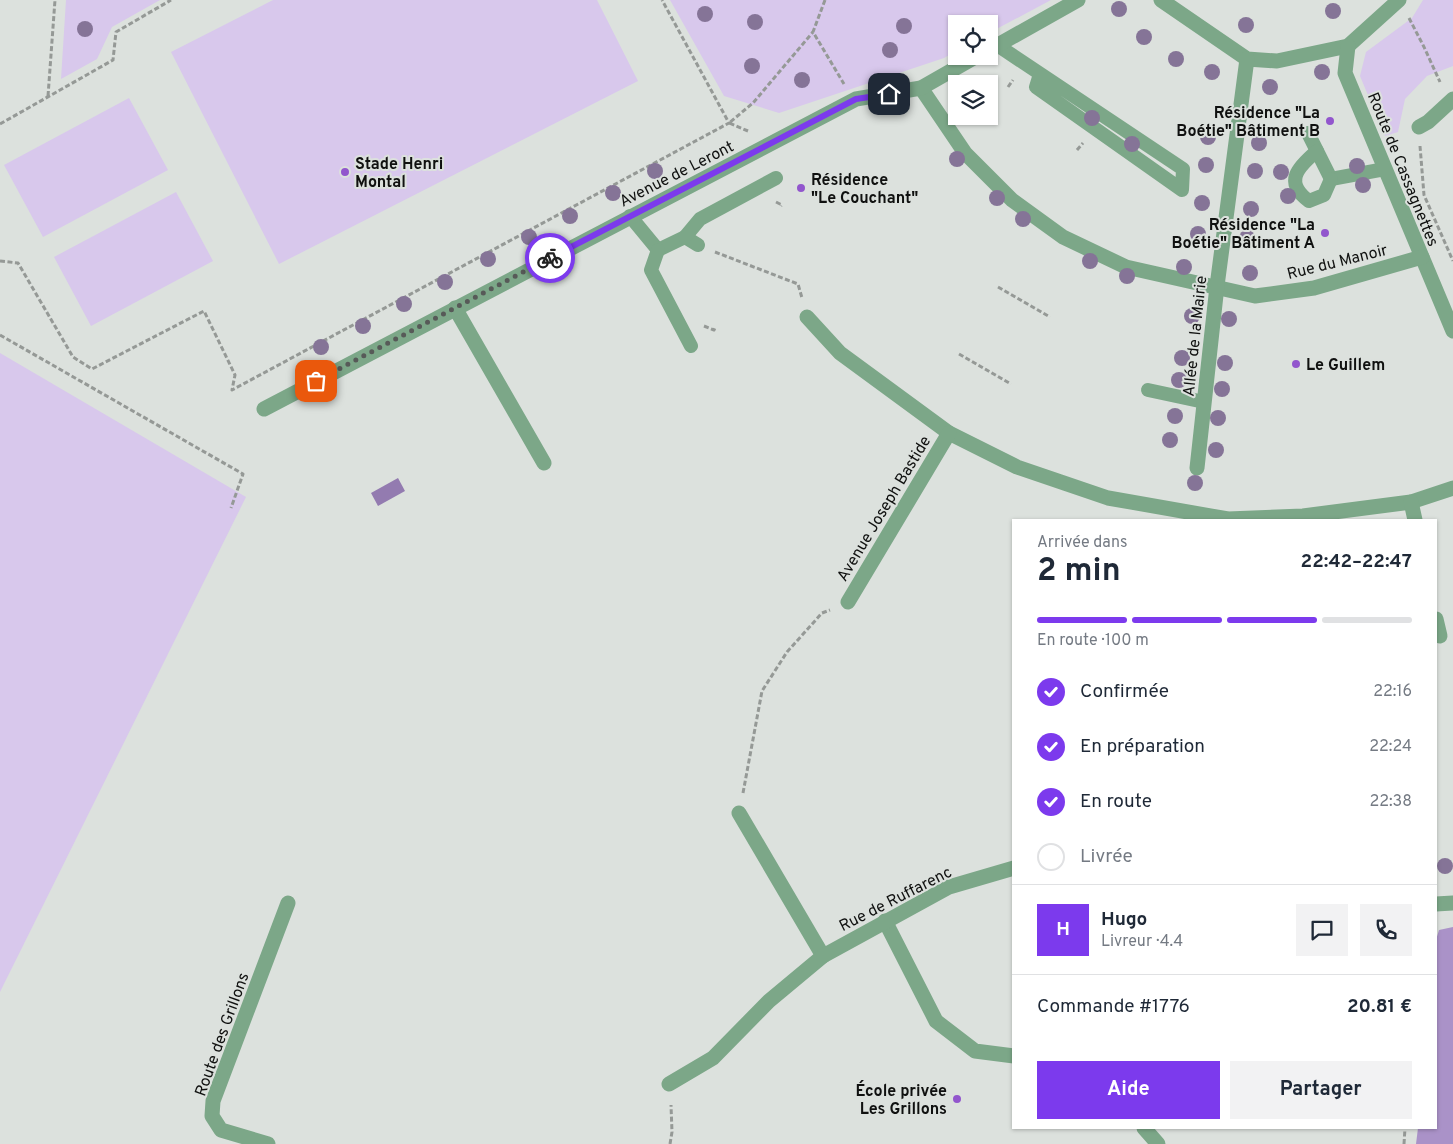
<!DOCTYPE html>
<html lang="fr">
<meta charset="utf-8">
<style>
body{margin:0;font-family:Overpass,sans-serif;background:#f2f2f3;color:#1f2937;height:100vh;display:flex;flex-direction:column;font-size:19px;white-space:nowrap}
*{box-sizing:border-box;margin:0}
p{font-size:16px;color:#747a83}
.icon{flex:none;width:28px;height:28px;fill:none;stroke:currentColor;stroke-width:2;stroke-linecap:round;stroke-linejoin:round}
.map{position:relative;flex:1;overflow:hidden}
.drawer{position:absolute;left:1012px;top:519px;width:425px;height:610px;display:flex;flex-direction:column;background:#fff;border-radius:0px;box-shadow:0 1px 4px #0004}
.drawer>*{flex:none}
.controls{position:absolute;left:948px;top:15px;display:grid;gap:10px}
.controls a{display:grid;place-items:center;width:50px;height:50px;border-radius:0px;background:#fff;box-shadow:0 1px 4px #0004;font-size:25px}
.pin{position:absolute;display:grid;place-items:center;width:42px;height:42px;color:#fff;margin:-21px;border-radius:10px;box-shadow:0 2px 8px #0006}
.courier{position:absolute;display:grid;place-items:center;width:50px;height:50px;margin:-25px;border:4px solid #7c3aed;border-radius:50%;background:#fff;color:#222;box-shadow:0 1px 6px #0007}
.head em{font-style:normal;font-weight:700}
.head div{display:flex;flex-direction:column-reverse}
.head{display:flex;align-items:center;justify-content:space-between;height:85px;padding:0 25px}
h1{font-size:32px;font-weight:700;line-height:38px}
.bar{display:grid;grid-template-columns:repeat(4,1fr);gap:8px 5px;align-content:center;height:60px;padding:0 25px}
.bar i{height:6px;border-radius:4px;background:#e0e1e3}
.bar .selected{background:#7c3aed}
.bar p{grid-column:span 4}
.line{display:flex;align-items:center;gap:12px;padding:0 25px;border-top:1px solid #e0e1e3}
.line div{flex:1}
.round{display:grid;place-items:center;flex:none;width:52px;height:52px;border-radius:0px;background:#f2f2f3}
ol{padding:0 25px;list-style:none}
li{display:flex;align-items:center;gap:15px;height:55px}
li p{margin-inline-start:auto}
li .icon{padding:5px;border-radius:50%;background:#7c3aed;color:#fff;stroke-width:4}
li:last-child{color:#747a83}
li i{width:28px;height:28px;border:2px solid #e0e1e3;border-radius:50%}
.cta{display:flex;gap:10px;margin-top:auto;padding:10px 25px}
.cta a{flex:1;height:58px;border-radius:0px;background:#7c3aed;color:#fff;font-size:20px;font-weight:700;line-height:58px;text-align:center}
.cta a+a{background:#f2f2f3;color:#1f2937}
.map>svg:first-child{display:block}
.green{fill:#d8c8ec}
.forest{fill:#aa92c8}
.water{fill:#937bb0}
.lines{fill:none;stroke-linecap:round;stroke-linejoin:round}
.path{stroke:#959996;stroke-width:3;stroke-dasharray:5 2.5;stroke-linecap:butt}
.lane{stroke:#7ca788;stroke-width:14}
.street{stroke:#7ca788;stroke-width:15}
.tree{fill:#857497}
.done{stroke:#575a58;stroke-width:5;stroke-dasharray:0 9}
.route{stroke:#7c3aed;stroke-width:6}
.poi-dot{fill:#9256cd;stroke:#dce1dd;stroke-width:2}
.labels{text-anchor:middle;stroke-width:4;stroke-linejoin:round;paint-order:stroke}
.poi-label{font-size:16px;font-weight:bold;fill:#101110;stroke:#dce1dd;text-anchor:end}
.street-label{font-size:16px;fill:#101110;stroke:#dce1dd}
</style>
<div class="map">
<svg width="1453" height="1144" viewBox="0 0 1453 1144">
<rect width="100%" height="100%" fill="#dce1dd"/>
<g class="green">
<path d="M66 0H160L112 27 97 59 61 79Z"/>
<path d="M273 0H597L638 81 279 264 171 52Z"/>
<path d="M670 0H1051L989 33V24H956V51L944 58 779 113 724 96Z"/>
<path d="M1423 0H1453V66L1427 76 1405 99 1398 132 1385 136 1360 76 1366 52 1412 18Z"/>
<path d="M129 98 168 170 43 237 4 165Z"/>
<path d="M176 192 213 261 91 326 54 257Z"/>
<path d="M0 353 246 497 0 992Z"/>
</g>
<path class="forest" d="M1453 927V1144H1416L1418 1128H1436V940L1439 930Z"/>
<path class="water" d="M398 478 405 491 378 506 371 493Z"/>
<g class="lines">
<g class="path">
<path d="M825 0 813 32 844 84"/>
<path d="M1409 18 1424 47 1440 82"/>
<path d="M1008 87 1013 80"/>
<path d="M48 96 55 0"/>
<path d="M0 124 113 60 116 32 171 0"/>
<path d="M748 131 729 123 753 103 813 32"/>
<path d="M1420 146 1424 195 1453 261"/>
<path d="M1077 150 1083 143"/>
<path d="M776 202 782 205 781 206"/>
<path d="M715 252 798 284 802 298"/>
<path d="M0 261 18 263 73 357 92 369 204 311 235 375 232 390 729 123 662 0"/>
<path d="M998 287 1050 317"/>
<path d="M704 326 714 330 715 328"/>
<path d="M0 335 243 474 231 508"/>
<path d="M959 354 1011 384"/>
<path d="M743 793 762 691 787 652 822 613 830 610"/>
<path d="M670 1144 672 1132 671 1105"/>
<path d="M1404 1144 1405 1128"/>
</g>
<g class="lane">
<path d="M997 45 1183 169 1182 190 1036 87 1040 74"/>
<path d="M1308 133 1331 179 1385 169"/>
<path d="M1317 151C1298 167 1283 182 1309 201L1324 195 1331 179"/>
<path d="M630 216 658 250 685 237 698 245"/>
<path d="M685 237 700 219 776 178"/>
<path d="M658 250 651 270 691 346"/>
<path d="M1148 390 1204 402"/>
</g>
<g class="street">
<path d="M1161 0 1247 59 1277 61 1348 46 1399 0"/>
<path d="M1348 46 1345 73 1453 331"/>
<path d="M989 50 1078 0"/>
<path d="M921 88 965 153 1012 200 1063 237 1126 267 1255 296 1314 288 1422 257"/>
<path d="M1419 127 1428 122 1453 99"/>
<path d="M455 308 544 463"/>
<path d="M807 317 840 353 949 433 1017 467 1108 498 1228 519 1303 516 1411 502 1453 488"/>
<path d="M264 409 856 99 921 88 977 56"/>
<path d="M1197 468 1217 286 1247 59"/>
<path d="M1411 502 1415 520"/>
<path d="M848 602 949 433"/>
<path d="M1436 619 1440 636"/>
<path d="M739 813 823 956"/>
<path d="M1436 904 1453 903"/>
<path d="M885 921 936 1021 975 1051 1014 1056"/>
<path d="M669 1084 713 1058 769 1001 823 956 949 887 1014 868"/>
<path d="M1144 1128 1158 1144"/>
<path d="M268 1144 221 1130 212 1116 213 1101 288 903"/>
</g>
</g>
<g class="tree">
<circle cx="1119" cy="9" r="8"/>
<circle cx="1333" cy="11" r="8"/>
<circle cx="705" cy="14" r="8"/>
<circle cx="755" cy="22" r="8"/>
<circle cx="1246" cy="25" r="8"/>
<circle cx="904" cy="26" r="8"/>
<circle cx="85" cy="29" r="8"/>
<circle cx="1144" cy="37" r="8"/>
<circle cx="890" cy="50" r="8"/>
<circle cx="1176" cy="59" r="8"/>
<circle cx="752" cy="66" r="8"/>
<circle cx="1212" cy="72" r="8"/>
<circle cx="1322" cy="72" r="8"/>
<circle cx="802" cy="80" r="8"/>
<circle cx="1270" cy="87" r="8"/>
<circle cx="1092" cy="118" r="8"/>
<circle cx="1208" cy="137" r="8"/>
<circle cx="1259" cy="143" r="8"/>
<circle cx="1132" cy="144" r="8"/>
<circle cx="957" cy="159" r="8"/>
<circle cx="1206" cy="165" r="8"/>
<circle cx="1357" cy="166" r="8"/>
<circle cx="655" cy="171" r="8"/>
<circle cx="1255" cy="171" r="8"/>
<circle cx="1281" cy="172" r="8"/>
<circle cx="1363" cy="185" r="8"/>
<circle cx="613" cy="193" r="8"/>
<circle cx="1288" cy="196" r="8"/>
<circle cx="997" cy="198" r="8"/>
<circle cx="1202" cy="203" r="8"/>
<circle cx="1251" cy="209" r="8"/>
<circle cx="570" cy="216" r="8"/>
<circle cx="1023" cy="219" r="8"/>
<circle cx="1198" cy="234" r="8"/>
<circle cx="529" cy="237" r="8"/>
<circle cx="1247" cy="238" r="8"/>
<circle cx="488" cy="259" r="8"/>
<circle cx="1090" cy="261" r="8"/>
<circle cx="1184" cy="267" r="8"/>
<circle cx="1250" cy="273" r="8"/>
<circle cx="1127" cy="276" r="8"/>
<circle cx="445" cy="282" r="8"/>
<circle cx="404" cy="304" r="8"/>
<circle cx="1192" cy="316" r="8"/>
<circle cx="1229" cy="319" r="8"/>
<circle cx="363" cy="326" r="8"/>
<circle cx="321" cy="347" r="8"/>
<circle cx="1182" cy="358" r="8"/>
<circle cx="1225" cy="363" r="8"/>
<circle cx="1179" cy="380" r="8"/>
<circle cx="1222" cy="389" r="8"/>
<circle cx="1175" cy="416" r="8"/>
<circle cx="1218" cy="418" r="8"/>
<circle cx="1170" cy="440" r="8"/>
<circle cx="1216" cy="450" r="8"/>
<circle cx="1195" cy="483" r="8"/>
<circle cx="1445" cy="866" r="8"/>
</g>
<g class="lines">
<path class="done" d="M316 381 550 258"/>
<path class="route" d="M550 258 856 99 889 94"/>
</g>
<g class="poi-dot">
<circle cx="1330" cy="121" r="5"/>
<circle cx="345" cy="172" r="5"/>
<circle cx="801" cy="188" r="5"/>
<circle cx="1325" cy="233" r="5"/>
<circle cx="1296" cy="364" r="5"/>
<circle cx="957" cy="1099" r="5"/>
</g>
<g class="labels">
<g class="poi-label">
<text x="1320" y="118">Résidence "La<tspan x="1320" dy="18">Boétie" Bâtiment B</tspan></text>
<text x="355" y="169" text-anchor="start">Stade Henri<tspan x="355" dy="18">Montal</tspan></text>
<text x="811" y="185" text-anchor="start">Résidence<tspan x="811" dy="18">"Le Couchant"</tspan></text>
<text x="1315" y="230">Résidence "La<tspan x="1315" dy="18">Boétie" Bâtiment A</tspan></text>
<text x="1306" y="370" text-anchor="start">Le Guillem</text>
<text x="947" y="1096">École privée<tspan x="947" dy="18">Les Grillons</tspan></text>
</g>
<g class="street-label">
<text transform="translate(1404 169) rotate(68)" y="6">Route de Cassagnettes</text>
<text transform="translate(676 173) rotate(-27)" y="6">Avenue de Leront</text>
<text transform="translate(1337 261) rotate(-14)" y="6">Rue du Manoir</text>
<text transform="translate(1194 336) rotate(-84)" y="6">Allée de la Mairie</text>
<text transform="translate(883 508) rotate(-59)" y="6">Avenue Joseph Bastide</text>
<text transform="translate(895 898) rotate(-27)" y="6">Rue de Ruffarenc</text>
<text transform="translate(221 1034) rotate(-70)" y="6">Route des Grillons</text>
</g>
</g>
</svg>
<div class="controls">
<a><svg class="icon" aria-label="locate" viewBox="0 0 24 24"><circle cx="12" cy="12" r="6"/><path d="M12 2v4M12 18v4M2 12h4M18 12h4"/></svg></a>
<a><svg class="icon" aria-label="layers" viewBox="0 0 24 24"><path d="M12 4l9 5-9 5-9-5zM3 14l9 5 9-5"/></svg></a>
</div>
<div class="pin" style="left:316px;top:381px;background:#ea580c"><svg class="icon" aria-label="bag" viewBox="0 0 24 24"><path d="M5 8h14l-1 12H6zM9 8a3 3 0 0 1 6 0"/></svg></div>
<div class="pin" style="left:889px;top:94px;background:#1f2937"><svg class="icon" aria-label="home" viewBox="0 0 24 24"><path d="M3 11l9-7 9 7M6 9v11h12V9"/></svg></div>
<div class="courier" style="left:550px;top:258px"><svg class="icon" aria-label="bike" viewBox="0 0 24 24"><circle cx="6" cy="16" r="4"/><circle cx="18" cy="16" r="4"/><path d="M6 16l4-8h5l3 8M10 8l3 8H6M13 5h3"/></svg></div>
<section class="drawer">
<div class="head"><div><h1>2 min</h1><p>Arrivée dans</p></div><em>22:42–22:47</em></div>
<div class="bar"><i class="selected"></i><i class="selected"></i><i class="selected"></i><i></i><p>En route · 100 m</p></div>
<ol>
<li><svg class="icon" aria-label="check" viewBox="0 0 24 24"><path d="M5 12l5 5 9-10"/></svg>Confirmée<p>22:16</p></li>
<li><svg class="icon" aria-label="check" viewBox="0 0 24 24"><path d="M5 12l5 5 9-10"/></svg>En préparation<p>22:24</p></li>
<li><svg class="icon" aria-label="check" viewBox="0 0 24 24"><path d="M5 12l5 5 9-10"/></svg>En route<p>22:38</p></li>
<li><i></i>Livrée</li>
</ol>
<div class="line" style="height:90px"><b class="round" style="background:#7c3aed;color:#fff">H</b><div><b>Hugo</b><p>Livreur · 4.4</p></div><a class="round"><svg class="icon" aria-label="chat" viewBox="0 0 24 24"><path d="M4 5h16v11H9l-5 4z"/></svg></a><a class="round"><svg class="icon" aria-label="phone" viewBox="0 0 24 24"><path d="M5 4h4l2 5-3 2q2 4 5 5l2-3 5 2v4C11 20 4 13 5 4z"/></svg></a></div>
<div class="line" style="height:65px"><div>Commande #1776</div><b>20.81 €</b></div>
<div class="cta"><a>Aide</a><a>Partager</a></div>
</section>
</div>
